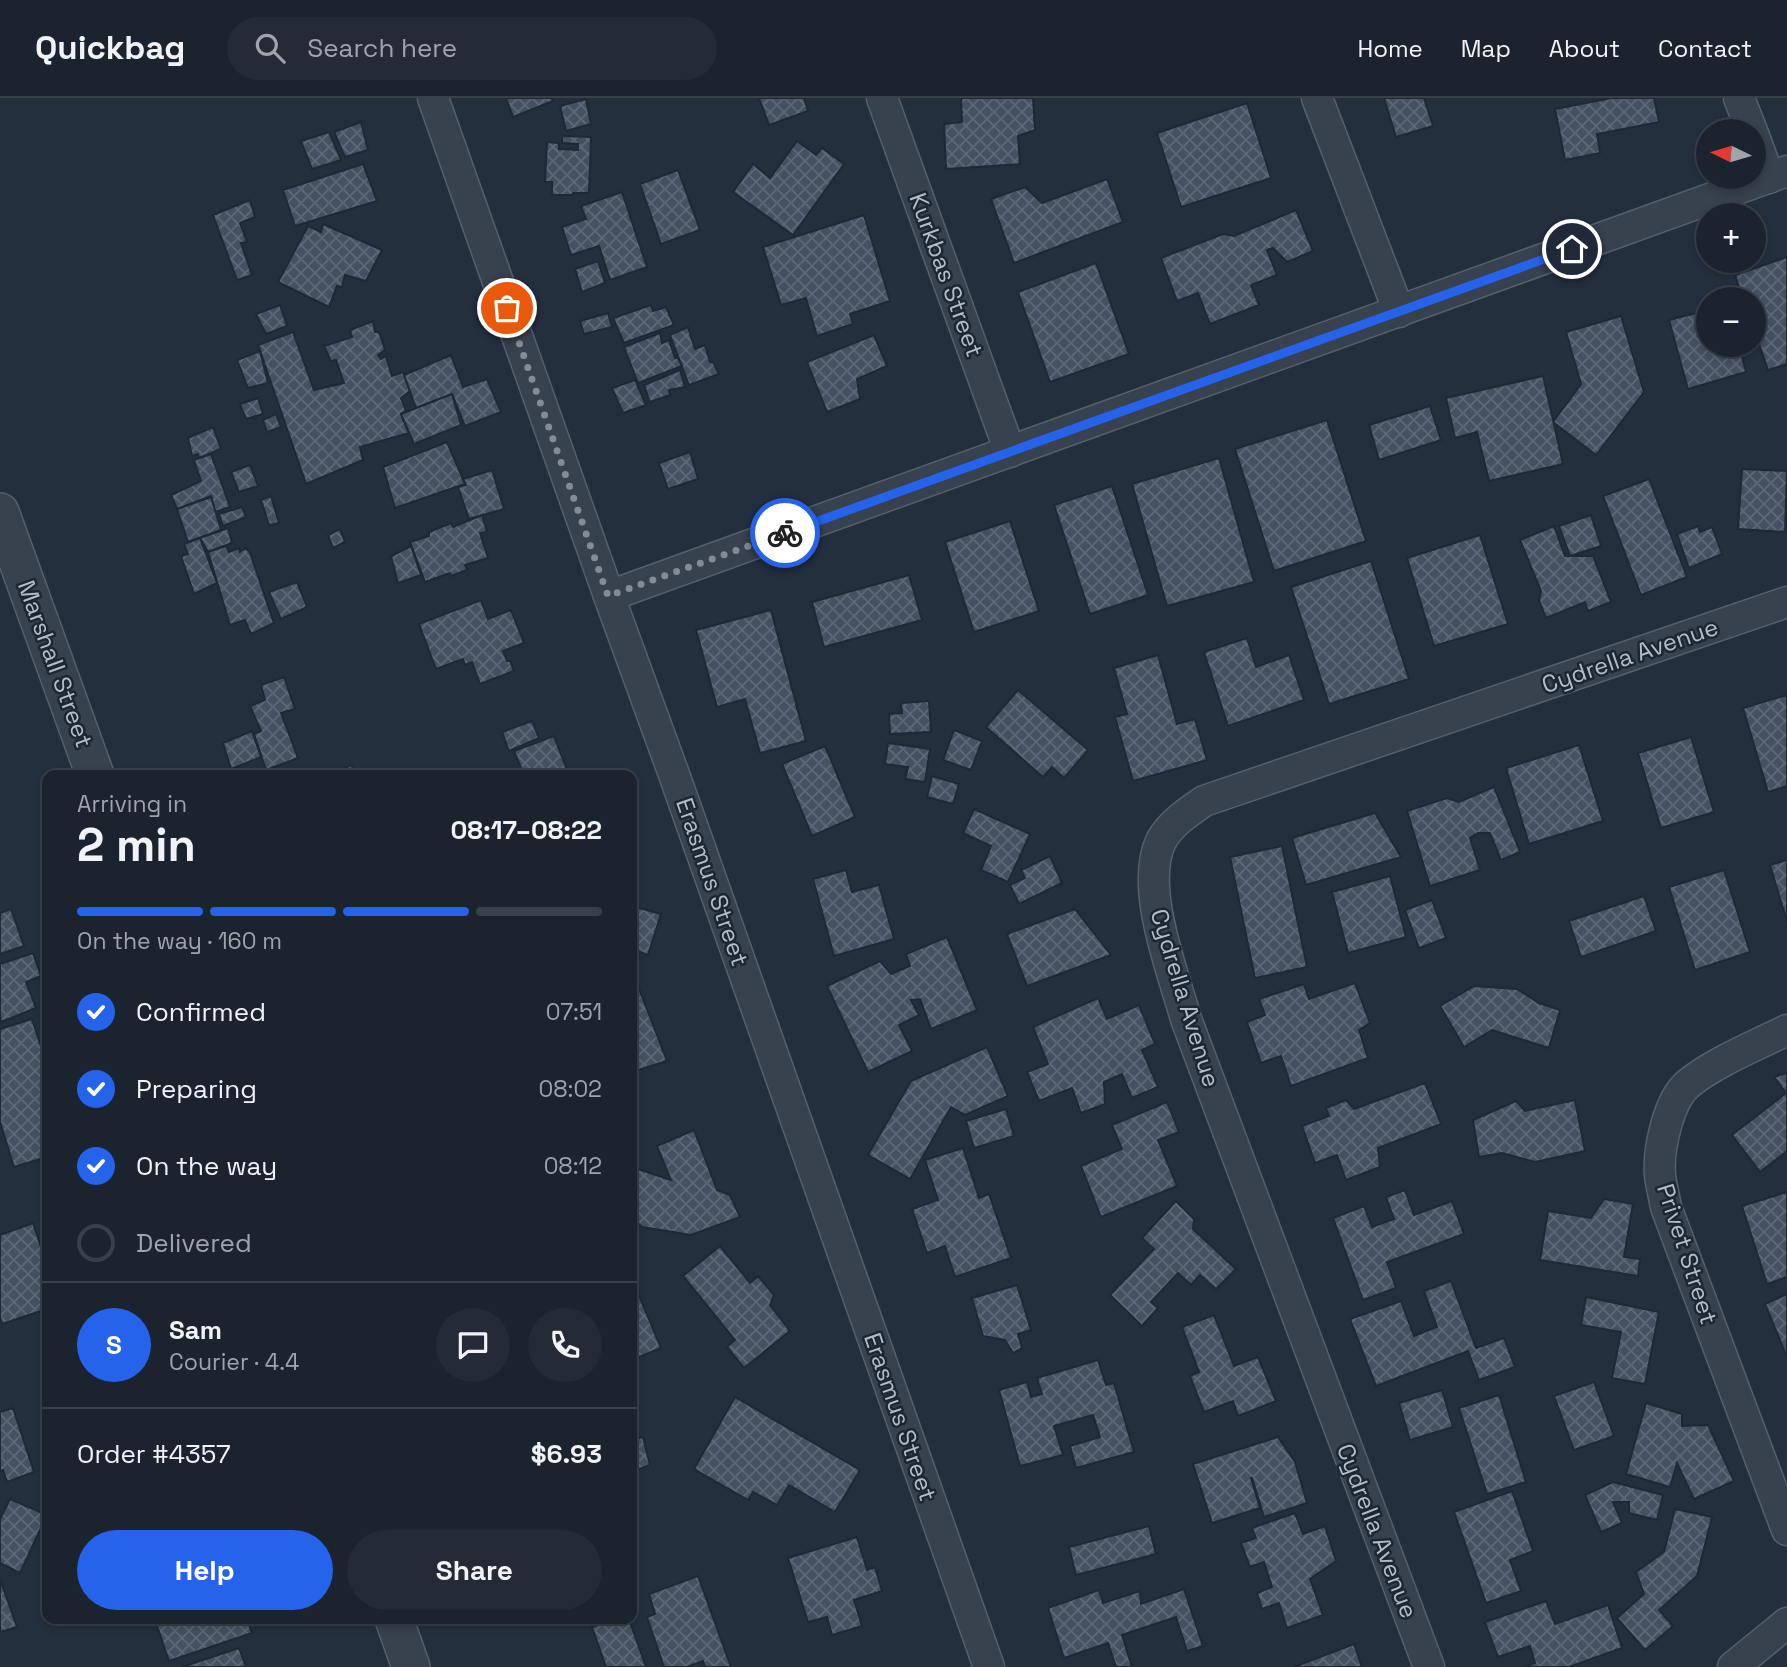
<!DOCTYPE html>
<meta charset="utf-8">
<style>
body{margin:0;font-family:"Space Grotesk",sans-serif;background:#242b36;color:#f1f3f6;height:100vh;display:flex;flex-direction:column;font-size:26px;white-space:nowrap}
*{box-sizing:border-box;margin:0}
p{font-size:23px;color:#a0a4aa}
.icon{flex:none;width:38px;height:38px;fill:none;stroke:currentColor;stroke-width:2;stroke-linecap:round;stroke-linejoin:round}
.map{position:relative;flex:1;overflow:hidden}
.details{position:absolute;left:42px;top:672px;width:595px;height:854px;display:flex;flex-direction:column;background:#1b232e;border-radius:14px;box-shadow:0 4px 10px #0003,0 0 0 2px #39404a}
.details>*{flex:none}
.needle{width:46px;rotate:275deg}
.fabs{position:absolute;left:1696px;top:21px;display:grid;gap:14px}
.fabs a{display:grid;place-items:center;width:70px;height:70px;border-radius:50%;background:#1b232e;box-shadow:0 4px 10px #0003,0 0 0 2px #39404a;font-size:35px}
.pin{position:absolute;display:grid;place-items:center;width:60px;height:60px;color:#fff;margin:-30px;border:4px solid #fff;border-radius:50%;box-shadow:0 2px 7px #0007}
.courier{position:absolute;display:grid;place-items:center;width:70px;height:70px;margin:-35px;border:5px solid #2563eb;border-radius:50%;background:#fff;color:#222;box-shadow:0 2px 9px #0007}
.headline em{font-style:normal;font-weight:800}
.headline div{display:flex;flex-direction:column-reverse}
.headline{display:flex;align-items:center;justify-content:space-between;height:119px;padding:0 35px}
h1{font-size:46px;font-weight:800;line-height:52px}
.bar{display:grid;grid-template-columns:repeat(4,1fr);gap:10px 7px;align-content:center;height:84px;padding:0 35px}
.bar i{height:9px;border-radius:5px;background:#39404a}
.bar .active{background:#2563eb}
.bar p{grid-column:span 4}
.line{display:flex;align-items:center;gap:18px;padding:0 35px;border-top:2px solid #39404a}
.line div{flex:1}
.round{display:grid;place-items:center;flex:none;width:74px;height:74px;border-radius:37px;background:#242b36}
ol{padding:0 35px;list-style:none}
li{display:flex;align-items:center;gap:21px;height:77px}
li p{margin-inline-start:auto}
li .icon{padding:7px;border-radius:50%;background:#2563eb;color:#fff;stroke-width:4}
li:last-child{color:#a0a4aa}
li i{width:38px;height:38px;border:4px solid #39404a;border-radius:50%}
.primary-button{display:flex;gap:14px;margin-top:auto;padding:14px 35px}
.primary-button a{flex:1;height:80px;border-radius:42px;background:#2563eb;color:#fff;font-size:28px;font-weight:800;line-height:80px;text-align:center}
.primary-button a+a{background:#242b36;color:#f1f3f6}
header{display:flex;align-items:center;gap:42px;box-sizing:border-box;height:98px;padding:0 35px;background:#1b232e;border-bottom:2px solid #39404a}
header strong{font-size:33px}
nav{display:flex;gap:38px;margin-inline-start:auto;font-size:24px}
.search{width:490px;height:63px;background:#242b36;display:flex;align-items:center;gap:18px;box-sizing:border-box;padding:0 24px;border-radius:38px;color:#a0a4aa;font-size:26px}
.map>svg:first-child{display:block}
.building{fill:url(#building-cross-hatch);stroke:#1f2835;stroke-width:2}
.lines{fill:none;stroke-linecap:round;stroke-linejoin:round}
.minor-casing{stroke:#565f6c;stroke-width:33}
.tertiary-casing{stroke:#565f6c;stroke-width:40}
.minor{stroke:#38414e;stroke-width:30}
.tertiary{stroke:#38414e;stroke-width:37}
.done{stroke:#828b98;stroke-width:7;stroke-dasharray:0 12.6}
.route{stroke:#2563eb;stroke-width:9}
.labels{text-anchor:middle;stroke-width:5;stroke-linejoin:round;paint-order:stroke}
.street-label{font-size:24px;fill:#b4bcc9;stroke:#1d2633}
</style>
<header>
<strong>Quickbag</strong>
<div class="search"><svg class="icon" aria-label="search" viewBox="0 0 24 24"><circle cx="10" cy="10" r="6"/><path d="M15 15l6 6"/></svg>Search here</div>
<nav><a>Home</a><a>Map</a><a>About</a><a>Contact</a></nav>
</header>
<div class="map">
<svg width="1787" height="1569" viewBox="0 0 1787 1569">
<defs>
<pattern id="building-cross-hatch" width="8" height="8" patternUnits="userSpaceOnUse" patternTransform="scale(1.75)"><rect width="8" height="8" fill="#455162"/><path d="M0 0l8 8M0 8l8-8" fill="none" stroke="#5d6877"/></pattern>
</defs>
<rect width="100%" height="100%" fill="#242f3e"/>
<g class="building">
<path d="M506 0H552L553 3 513 19Z"/>
<path d="M759 0H804L808 13 769 27Z"/>
<path d="M961 0H1033L1035 32 1018 38 1020 66 946 71 944 26 962 24Z"/>
<path d="M1384 0H1424L1433 28 1396 39Z"/>
<path d="M1612 0H1654L1659 24 1597 36 1600 55 1565 62 1555 11Z"/>
<path d="M586 1 591 26 566 33 560 8Z"/>
<path d="M1247 5 1271 80 1181 109 1157 35Z"/>
<path d="M361 24 368 52 345 59 334 34Z"/>
<path d="M329 34 341 62 312 71 301 43Z"/>
<path d="M562 38 591 39 589 95H573L572 97H552V84H545L547 44 559 45V51L578 52V46L562 45Z"/>
<path d="M797 43 816 57 822 50 844 66 793 137 733 94 753 66 770 80Z"/>
<path d="M363 66 377 103 295 128 283 92Z"/>
<path d="M678 72 700 132 661 146 640 86Z"/>
<path d="M1107 81 1123 124 1014 165 991 101 1025 89 1042 105Z"/>
<path d="M622 94 647 169 610 182 599 148 571 157 562 129 586 121 581 108Z"/>
<path d="M250 102 255 119 240 125 247 144 241 145 252 177 237 182 213 117Z"/>
<path d="M1296 112 1313 153 1287 164 1273 150 1267 152 1277 177 1251 187 1259 207 1210 226 1198 195 1177 203 1161 160 1223 136 1234 138Z"/>
<path d="M864 117 890 203 850 216 853 226 817 238 806 200 781 207 763 149Z"/>
<path d="M323 126 382 152 366 183 345 177 342 189 337 188 329 209 278 184 308 128 321 134Z"/>
<path d="M1787 159V266L1768 272 1754 231V201H1743L1735 177Z"/>
<path d="M598 163 605 185 582 194 575 171Z"/>
<path d="M1096 165 1129 256 1050 284 1018 194Z"/>
<path d="M280 207 287 228 266 236 256 216Z"/>
<path d="M651 207 653 213 666 209 674 227 624 245 613 220Z"/>
<path d="M1708 212V247H1739L1746 274 1688 291 1669 222Z"/>
<path d="M608 215 612 229 584 236 580 223Z"/>
<path d="M1621 218 1644 294 1596 357 1553 324 1581 286 1566 234Z"/>
<path d="M373 223 375 234H379L385 252 378 257 381 261 386 258 392 278 403 274 410 293 401 300 406 313 401 316 409 335 360 349 363 362 306 386 258 247 293 234 314 292 344 285 336 262 331 263 324 248 352 239 350 232Z"/>
<path d="M688 229 695 251 705 247 710 264H713L719 276 689 287 670 237Z"/>
<path d="M660 235 662 245 669 242 675 260H678L682 268 638 285 624 249Z"/>
<path d="M874 237 887 268 857 281 860 301 827 314 807 264Z"/>
<path d="M260 253 268 285 248 290 237 262Z"/>
<path d="M451 257 463 289 487 281 501 314 465 328 452 296 416 310 404 277Z"/>
<path d="M680 272 685 289 669 292 670 297 650 304 644 287Z"/>
<path d="M1543 278 1563 366 1489 383 1477 334 1455 340 1446 300Z"/>
<path d="M635 282 646 307 623 315 612 290Z"/>
<path d="M452 296 461 327 414 346 401 316Z"/>
<path d="M258 300 263 316 246 321 240 306Z"/>
<path d="M1430 308 1441 342 1379 362 1369 327Z"/>
<path d="M276 316 281 329 267 334 263 322Z"/>
<path d="M1327 322 1366 443 1274 473 1235 351Z"/>
<path d="M213 329 221 351 199 360 198 356 192 358 188 340Z"/>
<path d="M447 344 465 386 395 410 383 369Z"/>
<path d="M690 354 698 381 668 391 659 365Z"/>
<path d="M211 356 230 409 215 414 211 398 177 411 171 397 201 383 194 362Z"/>
<path d="M1219 360 1254 484 1167 508 1132 386Z"/>
<path d="M250 367 258 388 239 394 231 374Z"/>
<path d="M1742 371 1787 373 1785 434 1738 431Z"/>
<path d="M492 372 504 411 469 421 458 389 466 387 463 381Z"/>
<path d="M1649 381 1687 479 1641 497 1603 398Z"/>
<path d="M1112 388 1148 497 1090 516 1054 407Z"/>
<path d="M271 398 279 425 269 427 261 402Z"/>
<path d="M211 399 221 432 188 444 177 411Z"/>
<path d="M242 409 246 419 223 428 219 416Z"/>
<path d="M482 417 487 434 480 435 488 460 465 467 467 472 451 478 450 475 425 484 410 444 429 438V434L451 425 453 429Z"/>
<path d="M1591 417 1601 448 1570 458 1559 428Z"/>
<path d="M1010 423 1039 513 974 534 945 444Z"/>
<path d="M1554 428 1565 458H1593L1611 504 1588 513 1585 504 1546 520 1539 502 1541 493 1520 442Z"/>
<path d="M1698 428 1700 434 1712 429 1722 456 1689 470 1677 436Z"/>
<path d="M228 430 232 445 208 454 200 440Z"/>
<path d="M340 431 345 444 333 450 328 437Z"/>
<path d="M1480 437 1508 526 1434 548 1407 460Z"/>
<path d="M200 440 217 485 194 496 181 458 188 456 184 446Z"/>
<path d="M226 448 229 454 239 450 240 454 246 450 250 455 274 525 251 536 245 522 230 527 208 454Z"/>
<path d="M411 448 421 477 398 485 391 458Z"/>
<path d="M1371 463 1409 581 1329 606 1291 489Z"/>
<path d="M909 477 922 522 824 549 812 504Z"/>
<path d="M297 484 307 509 281 521 269 494Z"/>
<path d="M481 502 488 521 511 512 524 545 503 553 507 563H510L514 573 480 586 472 564 465 567 463 561 436 571 419 526Z"/>
<path d="M771 512 806 643 760 655 745 601 717 609 696 532Z"/>
<path d="M1247 540 1256 569 1289 557 1304 602 1228 628 1204 554Z"/>
<path d="M1158 557 1177 626 1195 621 1207 662 1133 683 1115 619 1127 616 1114 570Z"/>
<path d="M284 579 295 611 281 615 298 660 266 672 254 636 261 633 250 608 265 602 261 587Z"/>
<path d="M1018 592 1088 652 1064 680 1052 669 1043 679 986 629Z"/>
<path d="M1787 597V688L1768 694 1743 610Z"/>
<path d="M929 603 931 634 890 636 889 616 902 615 901 605Z"/>
<path d="M532 623 539 640 509 653 502 634Z"/>
<path d="M954 632 982 643 971 672 943 662Z"/>
<path d="M252 633 261 659 231 671 223 645Z"/>
<path d="M554 638 569 677H524L514 653Z"/>
<path d="M1691 639 1714 714 1661 730 1638 655Z"/>
<path d="M888 645 930 651 925 684 905 681 908 669 885 666Z"/>
<path d="M1579 647 1603 723 1529 746 1506 670Z"/>
<path d="M825 648 855 719 812 738 782 666Z"/>
<path d="M351 667 357 677H333Z"/>
<path d="M932 678 959 686 953 706 927 699Z"/>
<path d="M1494 689 1520 754 1501 762 1490 735H1478L1470 740 1480 772 1430 788 1407 713 1447 700 1459 704Z"/>
<path d="M974 711 1030 736 1008 784 981 772 991 748 963 735Z"/>
<path d="M1375 715 1401 759 1306 787 1292 740Z"/>
<path d="M1282 748 1307 869 1255 880 1230 759Z"/>
<path d="M1050 758 1062 785 1019 806 1010 787 1025 780 1021 772Z"/>
<path d="M1787 762V824L1770 767Z"/>
<path d="M846 772 852 794 879 787 894 841 834 858 813 781Z"/>
<path d="M1724 772 1750 854 1695 872 1669 789Z"/>
<path d="M1390 778 1406 839 1348 855 1332 794Z"/>
<path d="M1644 798 1656 833 1581 859 1569 823Z"/>
<path d="M1432 802 1446 840 1419 850 1405 812Z"/>
<path d="M632 808 661 816 648 857 632 851Z"/>
<path d="M11 811 24 848 0 856V815Z"/>
<path d="M1075 811 1111 857 1027 888 1007 836Z"/>
<path d="M947 839 977 912 931 931 920 901 911 902 919 917 899 927 912 953 868 974 827 888 880 863 891 876 910 868 906 856Z"/>
<path d="M33 855 41 878 26 884 36 910 1 924 0 920V866Z"/>
<path d="M1355 885 1370 925 1359 932 1368 960 1291 988 1281 958 1261 965 1247 924 1265 917 1259 901 1304 886 1309 901Z"/>
<path d="M638 888 667 963 632 974V890Z"/>
<path d="M1474 888 1517 891 1539 905 1560 912 1549 950 1492 932 1464 949 1440 908Z"/>
<path d="M1098 900 1107 921 1139 907 1155 946 1142 952 1158 989 1132 1000 1122 976 1104 984 1105 1006 1081 1015 1072 990 1039 1003 1027 974 1048 966 1033 929Z"/>
<path d="M32 921 47 966V1059L14 1069 0 1024V931Z"/>
<path d="M987 949 1008 998 965 1017 951 1009 910 1081 868 1057 911 983Z"/>
<path d="M1787 975V1053L1760 1074 1732 1037 1786 995 1774 979Z"/>
<path d="M1425 985 1441 1026 1378 1050 1380 1069 1346 1082 1337 1057 1315 1065 1302 1028 1329 1018 1326 1010 1346 1002 1354 1011Z"/>
<path d="M1575 1002 1585 1053 1535 1064 1502 1055 1479 1059 1473 1022 1516 1003 1525 1013Z"/>
<path d="M1167 1004 1179 1034 1158 1042 1177 1088 1101 1119 1081 1068 1122 1051 1112 1027Z"/>
<path d="M1006 1011 1014 1038 974 1050 966 1023Z"/>
<path d="M694 1032 717 1092 730 1097 740 1119 691 1137 642 1129 632 1120V1069L671 1082 657 1048Z"/>
<path d="M963 1050 979 1100 989 1096 1011 1160 955 1179 945 1148 927 1155 912 1111 938 1102 925 1062Z"/>
<path d="M1405 1092 1414 1117 1452 1103 1464 1136 1387 1164 1396 1190 1363 1202 1333 1120 1364 1108 1372 1129 1394 1121 1386 1099Z"/>
<path d="M1787 1094V1179L1767 1186 1742 1108Z"/>
<path d="M1604 1101 1633 1106 1624 1159 1640 1161 1638 1178 1540 1162 1548 1113 1591 1120Z"/>
<path d="M1176 1103 1194 1121 1193 1131 1236 1171 1216 1191 1200 1177 1191 1187 1178 1175 1151 1204 1158 1210 1142 1228 1110 1197 1154 1151 1142 1140Z"/>
<path d="M33 1125 47 1167V1211L2 1226 0 1219V1137Z"/>
<path d="M720 1148 750 1185 758 1178 774 1197 770 1207 790 1233 744 1270 727 1249 735 1242 683 1178Z"/>
<path d="M1451 1183 1476 1250 1504 1240 1515 1269 1479 1282 1468 1253 1376 1288 1350 1221 1401 1203 1414 1238 1437 1229 1424 1193Z"/>
<path d="M1017 1187 1031 1232 1018 1236 1022 1250 1013 1255 1005 1242 983 1238 972 1200Z"/>
<path d="M638 1195 661 1250 632 1262V1197Z"/>
<path d="M1787 1196V1259L1765 1206Z"/>
<path d="M1586 1199 1659 1214 1645 1286 1612 1280 1621 1234 1581 1227Z"/>
<path d="M1214 1217 1234 1268 1258 1259 1276 1303 1238 1318 1233 1303 1204 1314 1190 1278 1199 1274 1182 1229Z"/>
<path d="M1098 1262 1106 1287 1114 1285 1134 1354 1076 1370 1070 1348 1100 1339 1093 1317 1054 1328 1063 1357 1020 1368 999 1292 1027 1284 1031 1299 1042 1296 1037 1280Z"/>
<path d="M1594 1284 1614 1338 1574 1352 1554 1298Z"/>
<path d="M1442 1292 1453 1329 1410 1342 1399 1305Z"/>
<path d="M1499 1297 1526 1384 1487 1396 1459 1310Z"/>
<path d="M735 1299 860 1372 835 1414 789 1387 777 1407 753 1394 748 1402 694 1371Z"/>
<path d="M1646 1305 1682 1316V1328L1708 1327 1734 1383 1694 1401 1677 1365 1670 1389 1626 1376Z"/>
<path d="M13 1310 34 1374 7 1384 3 1372 0 1373V1314Z"/>
<path d="M643 1339 650 1367 632 1374V1342Z"/>
<path d="M1278 1339 1295 1364 1307 1405 1264 1419 1252 1380H1251L1260 1410 1212 1425 1193 1366Z"/>
<path d="M1613 1384 1663 1397 1657 1422 1629 1415V1404H1613L1622 1425 1601 1434 1585 1397Z"/>
<path d="M1512 1393 1533 1453 1510 1462 1521 1493 1486 1505 1454 1414Z"/>
<path d="M10 1401 47 1417 20 1475 0 1465V1421Z"/>
<path d="M1675 1411 1712 1419 1697 1478 1659 1512 1673 1528 1645 1552 1617 1520 1644 1496 1636 1474 1664 1454Z"/>
<path d="M1295 1415 1303 1436 1325 1428 1336 1463 1310 1481 1323 1517 1287 1530 1279 1505 1262 1511 1257 1495 1272 1489 1264 1464 1250 1469 1241 1445 1256 1440 1252 1430Z"/>
<path d="M1149 1428 1156 1456 1076 1477 1069 1449Z"/>
<path d="M857 1439 867 1472 875 1469 882 1493 854 1502 862 1528 832 1537 827 1519 808 1524 788 1460Z"/>
<path d="M698 1478 731 1569H705L703 1563 687 1569H664L647 1519 655 1516 649 1496Z"/>
<path d="M0 1481 17 1529 0 1534Z"/>
<path d="M1184 1491 1203 1548 1187 1553 1176 1519 1122 1537 1132 1569H1116L1108 1545 1064 1560 1048 1510 1099 1492 1103 1505 1140 1493 1141 1506Z"/>
<path d="M1546 1503 1555 1526 1608 1507 1622 1550 1569 1569H1524L1535 1565 1530 1548 1498 1559 1485 1524Z"/>
<path d="M169 1521H247L252 1535 169 1563 156 1525Z"/>
<path d="M619 1521H629L646 1569H606L592 1529Z"/>
<path d="M1354 1546 1362 1569H1294Z"/>
<path d="M239 1550 246 1569H182Z"/>
</g>
<g class="lines">
<defs>
<g id="minor">
<path d="M433 0 609 498 676 682 989 1569"/>
<path d="M882 0 1010 354"/>
<path d="M1317 0 1399 214"/>
<path d="M1739 0 1752 33"/>
<path d="M1754 38 1769 80"/>
<path d="M609 498 1787 73"/>
<path d="M1787 932C1757 947 1713 965 1688 986 1668 1003 1658 1052 1660 1077 1661 1087 1664 1098 1666 1109L1787 1432"/>
<path d="M1429 1569 1186 921C1173 874 1139 789 1161 743 1170 726 1188 714 1204 703L1787 504"/>
<path d="M1733 1569 1787 1525"/>
</g>
<g id="tertiary">
<path d="M0 414 95 677"/>
<path d="M394 1521 411 1569"/>
</g>
</defs>
<use href="#minor" class="minor-casing"/>
<use href="#tertiary" class="tertiary-casing"/>
<use href="#minor" class="minor"/>
<use href="#tertiary" class="tertiary"/>
</g>
<g class="lines">
<path class="done" d="M507 210 608 498 785 435"/>
<path class="route" d="M785 435 1572 151"/>
</g>
<g class="labels">
<g class="street-label">
<text transform="translate(946 177) rotate(70)" y="8">Kurkbas Street</text>
<text transform="translate(1630 558) rotate(-19)" y="8">Cydrella Avenue</text>
<text transform="translate(55 566) rotate(70)" y="8">Marshall Street</text>
<text transform="translate(712 784) rotate(71)" y="8">Erasmus Street</text>
<text transform="translate(1185 900) rotate(73)" y="8">Cydrella Avenue</text>
<text transform="translate(1687 1156) rotate(72)" y="8">Privet Street</text>
<text transform="translate(900 1319) rotate(71)" y="8">Erasmus Street</text>
<text transform="translate(1377 1433) rotate(69)" y="8">Cydrella Avenue</text>
</g>
</g>
</svg>
<div class="fabs">
<a><svg class="needle" viewBox="-14 -14 28 28"><path d="M0-13l5 13h-10z" fill="#e53935"/><path d="M0 13l5-13h-10z" fill="#a0a4aa"/></svg></a>
<a>+</a>
<a>−</a>
</div>
<div class="pin" style="left:507px;top:210px;background:#ea580c"><svg class="icon" aria-label="bag" viewBox="0 0 24 24"><path d="M5 8h14l-1 12H6zM9 8a3 3 0 0 1 6 0"/></svg></div>
<div class="pin" style="left:1572px;top:151px;background:#1f2937"><svg class="icon" aria-label="home" viewBox="0 0 24 24"><path d="M3 11l9-7 9 7M6 9v11h12V9"/></svg></div>
<div class="courier" style="left:785px;top:435px"><svg class="icon" aria-label="bike" viewBox="0 0 24 24"><circle cx="6" cy="16" r="4"/><circle cx="18" cy="16" r="4"/><path d="M6 16l4-8h5l3 8M10 8l3 8H6M13 5h3"/></svg></div>
<section class="details">
<div class="headline"><div><h1>2 min</h1><p>Arriving in</p></div><em>08:17–08:22</em></div>
<div class="bar"><i class="active"></i><i class="active"></i><i class="active"></i><i></i><p>On the way · 160 m</p></div>
<ol>
<li><svg class="icon" aria-label="check" viewBox="0 0 24 24"><path d="M5 12l5 5 9-10"/></svg>Confirmed<p>07:51</p></li>
<li><svg class="icon" aria-label="check" viewBox="0 0 24 24"><path d="M5 12l5 5 9-10"/></svg>Preparing<p>08:02</p></li>
<li><svg class="icon" aria-label="check" viewBox="0 0 24 24"><path d="M5 12l5 5 9-10"/></svg>On the way<p>08:12</p></li>
<li><i></i>Delivered</li>
</ol>
<div class="line" style="height:126px"><b class="round" style="background:#2563eb;color:#fff">S</b><div><b>Sam</b><p>Courier · 4.4</p></div><a class="round"><svg class="icon" aria-label="chat" viewBox="0 0 24 24"><path d="M4 5h16v11H9l-5 4z"/></svg></a><a class="round"><svg class="icon" aria-label="phone" viewBox="0 0 24 24"><path d="M5 4h4l2 5-3 2q2 4 5 5l2-3 5 2v4C11 20 4 13 5 4z"/></svg></a></div>
<div class="line" style="height:91px"><div>Order #4357</div><b>$6.93</b></div>
<div class="primary-button"><a>Help</a><a>Share</a></div>
</section>
</div>
